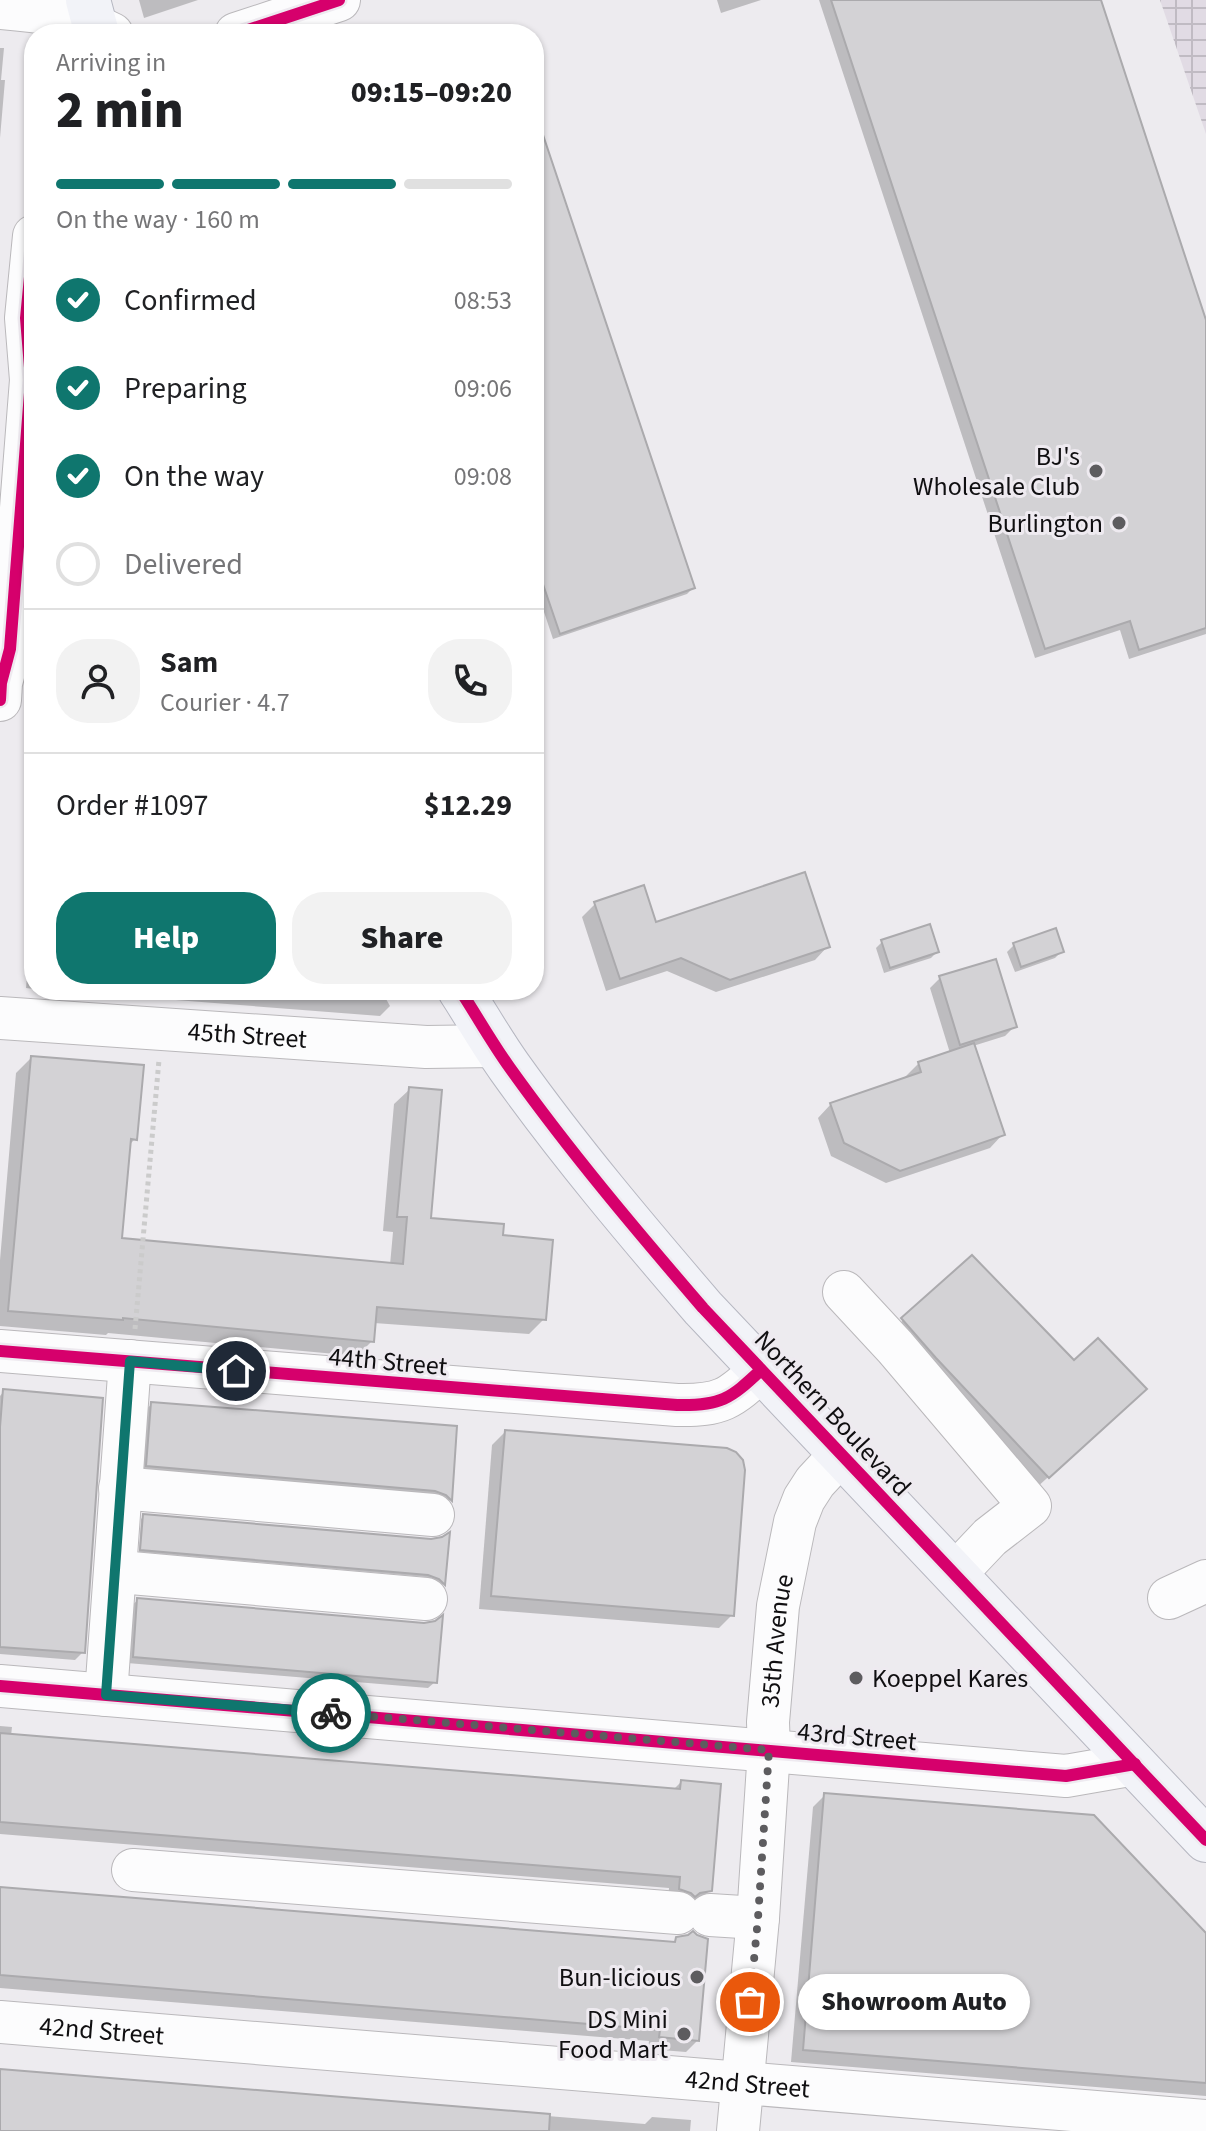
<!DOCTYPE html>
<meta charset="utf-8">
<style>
body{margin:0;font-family:"Source Sans 3",sans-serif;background:#f2f2f2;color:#202124;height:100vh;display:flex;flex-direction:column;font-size:30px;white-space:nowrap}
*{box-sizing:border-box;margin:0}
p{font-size:26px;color:#757577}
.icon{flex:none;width:44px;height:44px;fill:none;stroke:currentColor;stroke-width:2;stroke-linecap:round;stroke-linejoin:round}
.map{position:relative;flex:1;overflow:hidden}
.side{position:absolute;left:24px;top:24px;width:520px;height:976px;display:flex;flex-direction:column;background:#fff;border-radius:32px;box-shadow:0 2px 6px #0004}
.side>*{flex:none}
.pin{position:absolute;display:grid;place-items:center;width:68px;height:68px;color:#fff;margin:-34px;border:4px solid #fff;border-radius:50%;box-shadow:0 2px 8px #0007}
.courier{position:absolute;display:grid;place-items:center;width:80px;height:80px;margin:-40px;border:6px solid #0f766e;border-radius:50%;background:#fff;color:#222;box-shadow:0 2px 10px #0007}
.bubble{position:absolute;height:56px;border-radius:28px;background:#fff;box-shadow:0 2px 6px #0004;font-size:26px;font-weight:800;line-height:56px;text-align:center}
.summary em{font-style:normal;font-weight:800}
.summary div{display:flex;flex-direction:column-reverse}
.summary{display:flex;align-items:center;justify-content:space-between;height:136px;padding:0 32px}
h1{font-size:52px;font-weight:800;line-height:60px}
.bar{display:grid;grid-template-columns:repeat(4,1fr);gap:12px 8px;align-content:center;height:96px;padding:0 32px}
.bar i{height:10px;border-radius:6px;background:#e0e0e0}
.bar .on{background:#0f766e}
.bar p{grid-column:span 4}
.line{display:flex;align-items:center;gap:20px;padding:0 32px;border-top:2px solid #e0e0e0}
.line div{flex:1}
.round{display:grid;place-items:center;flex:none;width:84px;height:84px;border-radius:32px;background:#f2f2f2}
ol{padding:0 32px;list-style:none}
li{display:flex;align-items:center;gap:24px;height:88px}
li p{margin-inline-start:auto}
li .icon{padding:8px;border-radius:50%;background:#0f766e;color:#fff;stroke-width:4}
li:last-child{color:#757577}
li i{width:44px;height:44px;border:4px solid #e0e0e0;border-radius:50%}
.action{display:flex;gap:16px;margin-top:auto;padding:16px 32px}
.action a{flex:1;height:92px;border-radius:32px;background:#0f766e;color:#fff;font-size:32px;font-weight:800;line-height:92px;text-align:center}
.action a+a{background:#f2f2f2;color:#202124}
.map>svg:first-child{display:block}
.industrial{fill:url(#industrial-grid)}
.shadow{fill:#0003}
.building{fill:#d3d2d5;stroke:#abaaad;stroke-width:2}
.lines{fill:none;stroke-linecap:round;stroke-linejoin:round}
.minor-casing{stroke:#bab8bb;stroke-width:44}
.major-casing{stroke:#b6b7c1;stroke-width:46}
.path{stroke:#cbcbcb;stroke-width:5;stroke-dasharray:4 4;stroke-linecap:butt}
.minor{stroke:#fcfcfd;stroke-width:42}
.major{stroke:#f2f3f8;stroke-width:44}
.cycleway-casing{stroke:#eeeaf0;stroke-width:17}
.cycleway{stroke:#d6006c;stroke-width:12}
.done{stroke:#5d5c5f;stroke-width:8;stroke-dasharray:0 14.4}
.route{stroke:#0f766e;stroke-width:10}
.poi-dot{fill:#5d5c5f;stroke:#eeeaf0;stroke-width:3}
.labels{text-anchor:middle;stroke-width:6;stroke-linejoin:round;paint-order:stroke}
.poi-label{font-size:26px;fill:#100f11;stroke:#eeeaf0;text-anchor:end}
.street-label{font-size:26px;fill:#100f11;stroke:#eeeaf0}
</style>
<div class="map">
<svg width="1206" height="2131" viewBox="0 0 1206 2131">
<defs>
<pattern id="industrial-grid" width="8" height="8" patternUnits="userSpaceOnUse" patternTransform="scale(2)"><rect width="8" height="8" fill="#e1dbe4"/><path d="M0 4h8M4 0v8" fill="none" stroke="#c0bbc3"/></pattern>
</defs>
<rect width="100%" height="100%" fill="#edebef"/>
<path class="industrial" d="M1160 0H1206V134Z"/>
<g class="shadow">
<path d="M139 0H198L144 18Z"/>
<path d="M717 0H761L721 13Z"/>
<path d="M819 0H1099L1206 327V634L1129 659 1120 630 1035 658Z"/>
<path d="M0 48H4L1 80H5L0 138Z"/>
<path d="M534 114 693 588 687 594 553 639 534 582Z"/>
<path d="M34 886V989L26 988Z"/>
<path d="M595 904 655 924 828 946 815 960 716 992 667 971 606 991 582 917Z"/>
<path d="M882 942 937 952 931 958 884 973 876 948Z"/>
<path d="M1014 945 1062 951 1055 958 1015 972 1007 952Z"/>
<path d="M940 978 1015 1026 1005 1036 973 1046 1003 1134 990 1148 886 1183 831 1156 818 1118 831 1104 906 1079 905 1077 919 1063 950 1053 930 988Z"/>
<path d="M47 990H381L390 1006 380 1016Z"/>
<path d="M31 1058 135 1139 128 1146 120 1240 390 1265 393 1232 383 1231 394 1104 410 1089 429 1219 501 1237 544 1319 529 1334 374 1323 372 1341 357 1356 108 1333 106 1335 0 1326V1260L16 1073Z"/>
<path d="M972 1258 1074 1363 1131 1402 1035 1489 889 1333Z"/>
<path d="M4 1391 83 1652 75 1660 0 1654V1396Z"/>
<path d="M152 1404 455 1428 450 1500 444 1506 141 1472 145 1410Z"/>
<path d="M505 1432 732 1615 719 1628 479 1609 492 1445Z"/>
<path d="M144 1516 431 1541 447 1536 443 1584 441 1586 436 1581 425 1577 139 1552 141 1519Z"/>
<path d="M138 1600 435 1682 428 1688 127 1663 131 1606Z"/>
<path d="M0 1726 12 1727 11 1736 673 1790 681 1782 710 1890 698 1902 668 1901 669 1888 0 1834Z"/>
<path d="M825 1795 1206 1935V2096L791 2062 813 1807Z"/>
<path d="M0 1889 671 1944 677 1939 698 2040 686 2052 648 2049 649 2041 0 1988Z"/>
<path d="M0 2071 645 2124 652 2117 691 2120 690 2131H0Z"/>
</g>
<g class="building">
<path d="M831 0H1101L1206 320V628L1139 650 1130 621 1045 649Z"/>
<path d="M534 120H538L695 588 560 634 534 558Z"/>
<path d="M805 872 830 947 730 980 681 958 620 979 594 902 644 885 656 922Z"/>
<path d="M930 924 939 952 890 968 881 940Z"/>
<path d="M1056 928 1064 952 1021 967 1013 943Z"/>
<path d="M996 959 1017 1027 960 1045 939 976Z"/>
<path d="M974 1043 1005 1135 900 1171 844 1143 830 1103 921 1072 918 1062Z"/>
<path d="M31 1056 144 1065 137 1140 131 1139 122 1238 403 1264 407 1217H397L409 1087 442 1090 431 1218 504 1224 503 1235 553 1240 546 1320 377 1307 374 1342 123 1318V1320L8 1311Z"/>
<path d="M972 1255 1074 1360 1098 1338 1147 1389 1049 1478 936 1358 901 1318Z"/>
<path d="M3 1389 103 1398 85 1653 0 1647V1427Z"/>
<path d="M151 1402 457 1426 452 1501 446 1495 435 1491 146 1466Z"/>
<path d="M505 1430 727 1448 736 1452 743 1460 745 1470 734 1616 491 1596Z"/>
<path d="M143 1514 431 1539 442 1537 450 1532 445 1585 439 1579 428 1575 140 1550Z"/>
<path d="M137 1598 424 1623 435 1621 443 1615 437 1683 133 1657Z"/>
<path d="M0 1733 680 1789 681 1780 721 1784 712 1891 700 1893 695 1897 691 1893 679 1889 680 1877 0 1822Z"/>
<path d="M824 1793 1094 1815 1206 1933V2083L803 2050Z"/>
<path d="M0 1887 675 1942 676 1937 688 1935 693 1931 697 1935 708 1939 699 2041 659 2037 660 2030 0 1975Z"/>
<path d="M0 2069 550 2114 549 2131H0Z"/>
</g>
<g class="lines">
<defs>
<g id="minor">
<path d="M0 8C39 11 77 16 112 34"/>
<path d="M236 34 339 0"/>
<path d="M0 700 1 683 10 649 31 380 26 318 34 236"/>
<path id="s1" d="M0 1018 426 1047 496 1046"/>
<path d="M844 1292 895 1347 1030 1506 990 1537 955 1574"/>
<path d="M0 1351 677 1405C721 1406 730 1399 761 1370"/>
<path d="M120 1488 433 1515"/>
<path d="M131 1573 426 1599"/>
<path d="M1169 1598 1206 1581"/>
<path d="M0 1686 1066 1776 1135 1764"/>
<path d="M106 1695 130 1361"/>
<path d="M133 1870 678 1913"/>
<path d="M710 1915 758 1918"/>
<path id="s2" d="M0 2022 1206 2121"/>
<path id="s3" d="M738 2131 758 1918 769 1750 768 1722 778 1606 795 1522 804 1499 815 1482 841 1454"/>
</g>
<g id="major">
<path d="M88 0 97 34"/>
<path d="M460 990C477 1016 492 1043 510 1068 570 1152 636 1230 703 1308L1206 1840"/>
</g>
</defs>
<use href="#minor" class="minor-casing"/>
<use href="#major" class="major-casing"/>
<path class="path" d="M135 1329 159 1060"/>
<use href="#minor" class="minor"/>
<use href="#major" class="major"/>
<defs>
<g id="cycleway">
<path d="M236 34 339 0"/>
<path d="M0 700 1 683 10 649 31 380 26 318 34 236"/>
<path d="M460 990C477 1016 492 1043 510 1068 570 1152 636 1230 703 1308L1206 1840"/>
<path d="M0 1351 677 1405C721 1406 730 1399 761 1370"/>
<path d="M0 1686 1066 1776 1135 1764"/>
</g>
</defs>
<use href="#cycleway" class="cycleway-casing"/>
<use href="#cycleway" class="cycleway"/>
</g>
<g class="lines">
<path class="done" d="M331 1713 769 1750 758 1918 750 2002"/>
<path class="route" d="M236 1371 130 1361 106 1695 331 1713"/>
</g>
<g class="poi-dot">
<circle cx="1096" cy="471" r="8"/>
<circle cx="1119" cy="523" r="8"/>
<circle cx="856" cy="1678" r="8"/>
<circle cx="697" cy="1977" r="8"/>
<circle cx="684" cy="2034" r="8"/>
</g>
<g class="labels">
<g class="poi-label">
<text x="1080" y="465">BJ's<tspan x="1080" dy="30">Wholesale Club</tspan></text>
<text x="1103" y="532">Burlington</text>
<text x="872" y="1687" text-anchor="start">Koeppel Kares</text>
<text x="681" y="1986">Bun-licious</text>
<text x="668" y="2028">DS Mini<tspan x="668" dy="30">Food Mart</tspan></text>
</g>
<g class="street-label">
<text dy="9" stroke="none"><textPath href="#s1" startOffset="248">45th Street</textPath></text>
<text transform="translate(388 1361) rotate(5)" y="9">44th Street</text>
<text transform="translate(833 1413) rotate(47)" y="9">Northern Boulevard</text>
<text dy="9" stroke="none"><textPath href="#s3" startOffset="492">35th Avenue</textPath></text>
<text transform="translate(857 1736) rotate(5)" y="9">43rd Street</text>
<text dy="9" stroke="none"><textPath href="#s2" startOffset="102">42nd Street</textPath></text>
<text dy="9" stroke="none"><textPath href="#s2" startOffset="750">42nd Street</textPath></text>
</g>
</g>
</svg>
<div class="pin" style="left:750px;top:2002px;background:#ea580c"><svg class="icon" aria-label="bag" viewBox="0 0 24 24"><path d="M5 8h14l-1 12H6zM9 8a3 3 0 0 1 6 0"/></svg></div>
<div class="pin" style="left:236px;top:1371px;background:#1f2937"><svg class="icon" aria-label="home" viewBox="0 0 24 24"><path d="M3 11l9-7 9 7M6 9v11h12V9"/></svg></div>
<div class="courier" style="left:331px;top:1713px"><svg class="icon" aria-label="bike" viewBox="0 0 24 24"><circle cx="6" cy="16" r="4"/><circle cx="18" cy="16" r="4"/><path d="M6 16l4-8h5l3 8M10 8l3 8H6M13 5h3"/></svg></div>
<div class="bubble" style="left:798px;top:1974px;width:232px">Showroom Auto</div>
<section class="side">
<div class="summary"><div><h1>2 min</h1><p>Arriving in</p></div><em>09:15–09:20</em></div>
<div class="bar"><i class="on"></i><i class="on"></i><i class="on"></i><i></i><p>On the way · 160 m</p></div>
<ol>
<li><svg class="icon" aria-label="check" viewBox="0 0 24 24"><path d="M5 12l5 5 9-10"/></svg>Confirmed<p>08:53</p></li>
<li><svg class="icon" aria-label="check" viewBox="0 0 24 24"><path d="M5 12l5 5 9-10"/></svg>Preparing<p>09:06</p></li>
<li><svg class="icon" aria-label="check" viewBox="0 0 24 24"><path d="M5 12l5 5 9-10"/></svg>On the way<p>09:08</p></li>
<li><i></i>Delivered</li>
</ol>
<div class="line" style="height:144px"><a class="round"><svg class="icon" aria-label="person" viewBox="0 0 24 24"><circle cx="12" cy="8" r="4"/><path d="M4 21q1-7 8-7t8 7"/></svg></a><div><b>Sam</b><p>Courier · 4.7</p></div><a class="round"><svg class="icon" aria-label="phone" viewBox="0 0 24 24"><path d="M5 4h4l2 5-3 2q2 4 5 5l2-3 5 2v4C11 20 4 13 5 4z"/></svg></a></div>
<div class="line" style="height:104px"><div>Order #1097</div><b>$12.29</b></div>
<div class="action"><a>Help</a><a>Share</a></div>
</section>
</div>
